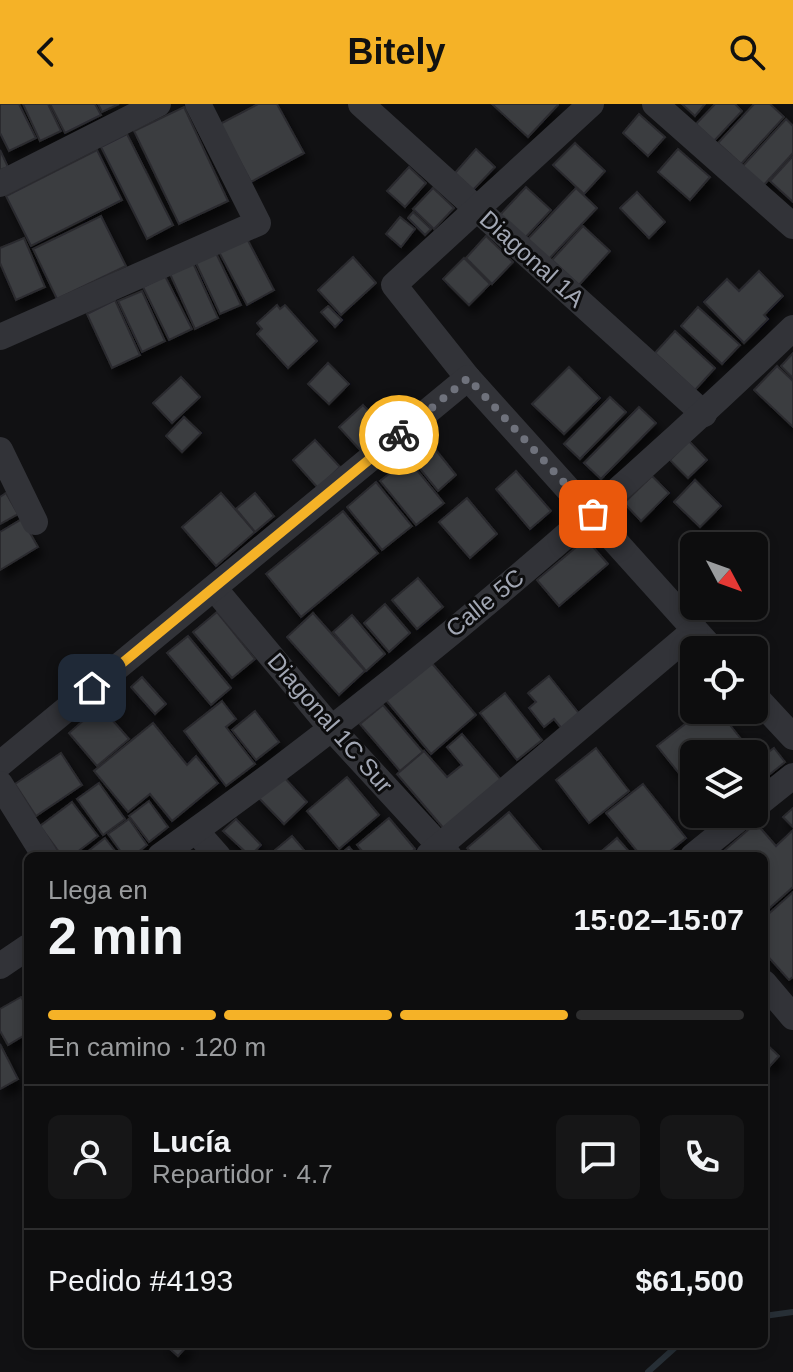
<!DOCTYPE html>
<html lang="es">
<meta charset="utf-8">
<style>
body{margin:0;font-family:Arial,sans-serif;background:#161617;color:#f1f3f6;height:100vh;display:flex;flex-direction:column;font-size:30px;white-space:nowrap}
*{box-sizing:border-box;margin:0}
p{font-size:26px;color:#9a9c9e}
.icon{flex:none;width:44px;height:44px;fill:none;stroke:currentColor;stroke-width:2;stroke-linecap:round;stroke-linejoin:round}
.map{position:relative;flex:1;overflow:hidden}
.details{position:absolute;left:24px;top:748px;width:744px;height:496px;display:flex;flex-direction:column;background:#0d0d0e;border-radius:12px;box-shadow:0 4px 12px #0003,0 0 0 2px #2d2d2e}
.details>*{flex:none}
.needle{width:52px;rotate:131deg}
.fabs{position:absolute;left:680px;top:428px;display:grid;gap:16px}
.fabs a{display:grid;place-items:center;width:88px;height:88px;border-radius:12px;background:#0d0d0e;box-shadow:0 4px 12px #0003,0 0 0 2px #2d2d2e;font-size:40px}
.pin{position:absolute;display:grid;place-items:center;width:68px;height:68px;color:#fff;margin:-34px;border-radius:16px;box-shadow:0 4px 12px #0006}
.courier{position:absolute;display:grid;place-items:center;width:80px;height:80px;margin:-40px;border:6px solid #f5b227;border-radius:50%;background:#fff;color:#222;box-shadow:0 2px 10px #0007}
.summary em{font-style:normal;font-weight:800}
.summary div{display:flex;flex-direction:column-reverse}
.summary{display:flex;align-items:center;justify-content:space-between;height:136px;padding:0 24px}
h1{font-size:52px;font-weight:800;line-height:60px}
.bar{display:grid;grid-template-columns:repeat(4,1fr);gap:12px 8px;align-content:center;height:96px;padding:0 24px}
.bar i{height:10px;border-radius:6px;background:#2d2d2e}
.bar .on{background:#f5b227}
.bar p{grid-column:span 4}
.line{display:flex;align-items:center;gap:20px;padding:0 24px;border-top:2px solid #2d2d2e}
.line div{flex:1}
.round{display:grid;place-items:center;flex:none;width:84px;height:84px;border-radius:12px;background:#161617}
header{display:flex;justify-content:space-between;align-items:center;height:104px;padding:0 24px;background:#f5b227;color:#111;font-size:36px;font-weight:800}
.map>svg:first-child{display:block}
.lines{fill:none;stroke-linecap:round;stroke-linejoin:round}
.stream{stroke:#272f36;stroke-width:6}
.building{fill:#3b3c40;stroke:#2b2b2f;stroke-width:2;filter:url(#shadow)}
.minor{stroke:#323338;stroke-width:26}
.done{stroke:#6f727c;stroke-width:8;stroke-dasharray:0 14.4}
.route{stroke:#f5b227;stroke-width:10}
.labels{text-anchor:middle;stroke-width:6;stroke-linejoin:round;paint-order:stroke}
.street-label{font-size:24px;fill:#a2a7b4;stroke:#0c0c0d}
</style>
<header><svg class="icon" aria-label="back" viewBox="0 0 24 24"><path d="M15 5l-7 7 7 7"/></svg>Bitely<svg class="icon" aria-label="search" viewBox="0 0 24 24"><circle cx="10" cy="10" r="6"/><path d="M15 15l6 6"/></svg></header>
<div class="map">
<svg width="793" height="1268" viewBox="0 0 793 1268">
<defs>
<filter id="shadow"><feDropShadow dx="4.5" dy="8" stdDeviation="4" flood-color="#0009"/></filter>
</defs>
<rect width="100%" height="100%" fill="#111113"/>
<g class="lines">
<g class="stream">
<path d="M764 1212 793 1208"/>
<path d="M648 1268 679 1240"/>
</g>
</g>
<g class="building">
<path d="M0 0H19L36 34 9 47 0 29Z"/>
<path d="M23 0H48L61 27 40 37Z"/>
<path d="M50 0H95L101 11 65 29Z"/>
<path d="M98 0H119L102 8Z"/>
<path d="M258 0H277L304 49 251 78 220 20Z"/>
<path d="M492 0H557L558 1 528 33Z"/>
<path d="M682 0H705L695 12Z"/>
<path d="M715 0H735L742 7 714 37 696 20Z"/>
<path d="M754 0H770L784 13 741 60 718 39Z"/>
<path d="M184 3 228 97 179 120 134 27Z"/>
<path d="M639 10 665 33 648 52 623 29Z"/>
<path d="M786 15 793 22V49L762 83 741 64Z"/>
<path d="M127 30 173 121 147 135 101 43Z"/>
<path d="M575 39 605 67 584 90 553 61Z"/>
<path d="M476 45 495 63 473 86 455 69Z"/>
<path d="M678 45 710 73 690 96 658 68Z"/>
<path d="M0 46 8 63 0 66Z"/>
<path d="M97 46 122 96 31 142 6 92Z"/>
<path d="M793 52V98L770 77Z"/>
<path d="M409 63 426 79 405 103 387 87Z"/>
<path d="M526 83 551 106 523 136 499 112Z"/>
<path d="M433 84 454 104 434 125 413 105Z"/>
<path d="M576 84 597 104 546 158 525 138Z"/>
<path d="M637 88 665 118 649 134 620 104Z"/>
<path d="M413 108 431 125 425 131 408 114Z"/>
<path d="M101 112 126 162 57 195 33 145Z"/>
<path d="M400 113 415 125 401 143 386 130Z"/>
<path d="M583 122 610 147 579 181 552 156Z"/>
<path d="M245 131 274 186 247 201 218 146Z"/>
<path d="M486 132 513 158 492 180 466 154Z"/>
<path d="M24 134 45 183 16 196 0 159V144Z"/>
<path d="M215 147 241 201 220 210 195 157Z"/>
<path d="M353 153 376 179 341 211 318 186Z"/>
<path d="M464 154 490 180 469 201 443 175Z"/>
<path d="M193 159 218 214 195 225 170 170Z"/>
<path d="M759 167 783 192 764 211 768 215 744 239 704 198 727 175 739 187Z"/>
<path d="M165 172 192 225 169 236 143 183Z"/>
<path d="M142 187 165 237 142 248 118 197Z"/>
<path d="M115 196 140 251 112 264 87 210Z"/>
<path d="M277 201 280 205 285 201 317 237 288 264 257 230 262 225 257 219Z"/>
<path d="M328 202 342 216 335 223 321 208Z"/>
<path d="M698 203 740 241 722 260 681 222Z"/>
<path d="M675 227 715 264 695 286 655 249Z"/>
<path d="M793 249V274L781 262Z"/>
<path d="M328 259 349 280 329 300 308 280Z"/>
<path d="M777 262 793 277V323L754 286Z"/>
<path d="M569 263 600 294 564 330 532 300Z"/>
<path d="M181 273 200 293 172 319 153 299Z"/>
<path d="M610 293 626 308 580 355 564 340Z"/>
<path d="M363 301 386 325 362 348 339 323Z"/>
<path d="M639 303 656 319 601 375 584 359Z"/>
<path d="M184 313 201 329 182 348 166 332Z"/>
<path d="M315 336 340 363 318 384 293 356Z"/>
<path d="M689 337 707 356 688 374 670 356Z"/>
<path d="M431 340 456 371 438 387 413 356Z"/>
<path d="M408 355 444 399 416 421 380 377Z"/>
<path d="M516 367 551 407 530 425 496 385Z"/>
<path d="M652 372 669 389 641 417 624 399Z"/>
<path d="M695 376 721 402 700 423 674 398Z"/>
<path d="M376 378 412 422 382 446 347 403Z"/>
<path d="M6 389 18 410 0 420V393Z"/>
<path d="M221 389 255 428 216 462 182 423Z"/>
<path d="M255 389 274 412 255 428 236 405Z"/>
<path d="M467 394 497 430 470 454 439 418Z"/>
<path d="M343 407 378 449 301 513 266 470Z"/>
<path d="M22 415 38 443 0 466V428Z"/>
<path d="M586 435 608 460 559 502 537 476Z"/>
<path d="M418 474 443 503 417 525 392 496Z"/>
<path d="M385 500 410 529 389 548 364 519Z"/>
<path d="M217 508 255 555 232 574 193 528Z"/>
<path d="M313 509 365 567 339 591 287 533Z"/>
<path d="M352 511 385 550 366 567 333 528Z"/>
<path d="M188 532 231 584 211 601 167 549Z"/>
<path d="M430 557 476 611 431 650 385 595Z"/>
<path d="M549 572 581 612 563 626 554 615 544 623 529 604 536 598 528 589Z"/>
<path d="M142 573 166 600 155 610 131 583Z"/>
<path d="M505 589 542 636 517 656 480 609Z"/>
<path d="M222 597 236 615 226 623 255 660 226 682 184 627Z"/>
<path d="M383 601 423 648 400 667 360 620Z"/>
<path d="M100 602 129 635 97 662 69 629Z"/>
<path d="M703 606H718L753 650H694V688L657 642Z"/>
<path d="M255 607 279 638 256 656 232 626Z"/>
<path d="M153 619 187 661 196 652 218 679 172 717 150 690 128 708 94 667Z"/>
<path d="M462 630 503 678 446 727 397 670 424 647 447 673 462 661 447 643Z"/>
<path d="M596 644 629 687 589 719 556 676Z"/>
<path d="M774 644 785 658 754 683V652L758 656Z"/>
<path d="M61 649 82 681 36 712 15 680Z"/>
<path d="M281 670 307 698 284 720 257 692Z"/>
<path d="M347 673 379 711 339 745 307 707Z"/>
<path d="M99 679 125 715 103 731 77 695Z"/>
<path d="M643 680 686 734 664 752H641L606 709Z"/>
<path d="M149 697 168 723 149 738 129 712Z"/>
<path d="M72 698 98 732 72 752H62L40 722Z"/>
<path d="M793 704V723L783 713Z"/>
<path d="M509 708 546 752H474L467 744Z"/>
<path d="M389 714 415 745 407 752H366L357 741Z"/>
<path d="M129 715 147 741 133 752H124L108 730Z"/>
<path d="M236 715 261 741 250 752 223 727Z"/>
<path d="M756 719 776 742 793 726V783L764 809V752H731L725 746Z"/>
<path d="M292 732 309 752H268Z"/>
<path d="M105 734 119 752H82Z"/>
<path d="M617 734 633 752H596Z"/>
<path d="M349 743 357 752H338Z"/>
<path d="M793 788V873L789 876 764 848V814Z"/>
<path d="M21 893 28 904V929L8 941 0 927V905Z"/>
<path d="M764 938 779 952 770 962 764 956Z"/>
<path d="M0 940 18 975 0 985Z"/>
<path d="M164 1240H189L178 1252Z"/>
</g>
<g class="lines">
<g class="minor">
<path d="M361 0 704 310"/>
<path d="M591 0 394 181 468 274 713 546"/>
<path d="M655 0 793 122"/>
<path d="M0 80 158 0"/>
<path d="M0 233 258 119 198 0"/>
<path d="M0 346 35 418"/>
<path d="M214 484 332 625 449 752"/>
<path d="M754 591 793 633"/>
<path d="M0 660 468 274"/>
<path d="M0 680 45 752"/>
<path d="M754 703 793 672"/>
<path d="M196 727 218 752"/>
<path d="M429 751 695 526"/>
<path d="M160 752C384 593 595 414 793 224"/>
<path d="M693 752 745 710"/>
<path d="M0 862 28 843"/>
<path d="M764 879 793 913"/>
</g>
</g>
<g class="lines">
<path class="done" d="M399 331 468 274 593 410"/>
<path class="route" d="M92 584 399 331"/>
</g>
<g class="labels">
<g class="street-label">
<text transform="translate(532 155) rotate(42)" y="8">Diagonal 1A</text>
<text transform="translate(485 499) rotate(-39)" y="8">Calle 5C</text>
<text transform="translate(330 619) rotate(49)" y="8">Diagonal 1C Sur</text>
</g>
</g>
</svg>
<div class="fabs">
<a><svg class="needle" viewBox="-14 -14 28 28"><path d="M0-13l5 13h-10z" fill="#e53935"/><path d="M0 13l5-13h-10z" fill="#9a9c9e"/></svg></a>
<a><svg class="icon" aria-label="locate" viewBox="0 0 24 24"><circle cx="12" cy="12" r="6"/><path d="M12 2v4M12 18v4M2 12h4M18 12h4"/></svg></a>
<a><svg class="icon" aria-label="layers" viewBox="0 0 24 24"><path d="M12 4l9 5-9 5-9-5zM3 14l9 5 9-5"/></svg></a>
</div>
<div class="pin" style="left:593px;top:410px;background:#ea580c"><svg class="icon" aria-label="bag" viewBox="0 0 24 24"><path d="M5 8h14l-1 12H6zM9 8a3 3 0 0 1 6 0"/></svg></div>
<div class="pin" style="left:92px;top:584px;background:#1f2937"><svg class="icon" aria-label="home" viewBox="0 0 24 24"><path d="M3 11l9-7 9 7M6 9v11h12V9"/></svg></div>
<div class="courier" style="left:399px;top:331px"><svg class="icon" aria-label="bike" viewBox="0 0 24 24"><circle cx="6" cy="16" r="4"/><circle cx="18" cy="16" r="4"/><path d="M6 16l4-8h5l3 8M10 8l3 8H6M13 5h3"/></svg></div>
<section class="details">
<div class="summary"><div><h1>2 min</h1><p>Llega en</p></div><em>15:02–15:07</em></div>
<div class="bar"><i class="on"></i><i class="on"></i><i class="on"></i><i></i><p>En camino · 120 m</p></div>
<div class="line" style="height:144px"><a class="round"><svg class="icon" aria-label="person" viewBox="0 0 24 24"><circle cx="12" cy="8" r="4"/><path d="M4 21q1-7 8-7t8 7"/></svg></a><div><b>Lucía</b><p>Repartidor · 4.7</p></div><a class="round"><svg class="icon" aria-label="chat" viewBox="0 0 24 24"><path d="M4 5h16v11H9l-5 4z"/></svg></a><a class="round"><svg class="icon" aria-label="phone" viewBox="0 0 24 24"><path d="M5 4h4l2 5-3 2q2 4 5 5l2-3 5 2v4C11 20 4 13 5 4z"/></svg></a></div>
<div class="line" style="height:104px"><div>Pedido #4193</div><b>$61,500</b></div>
</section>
</div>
